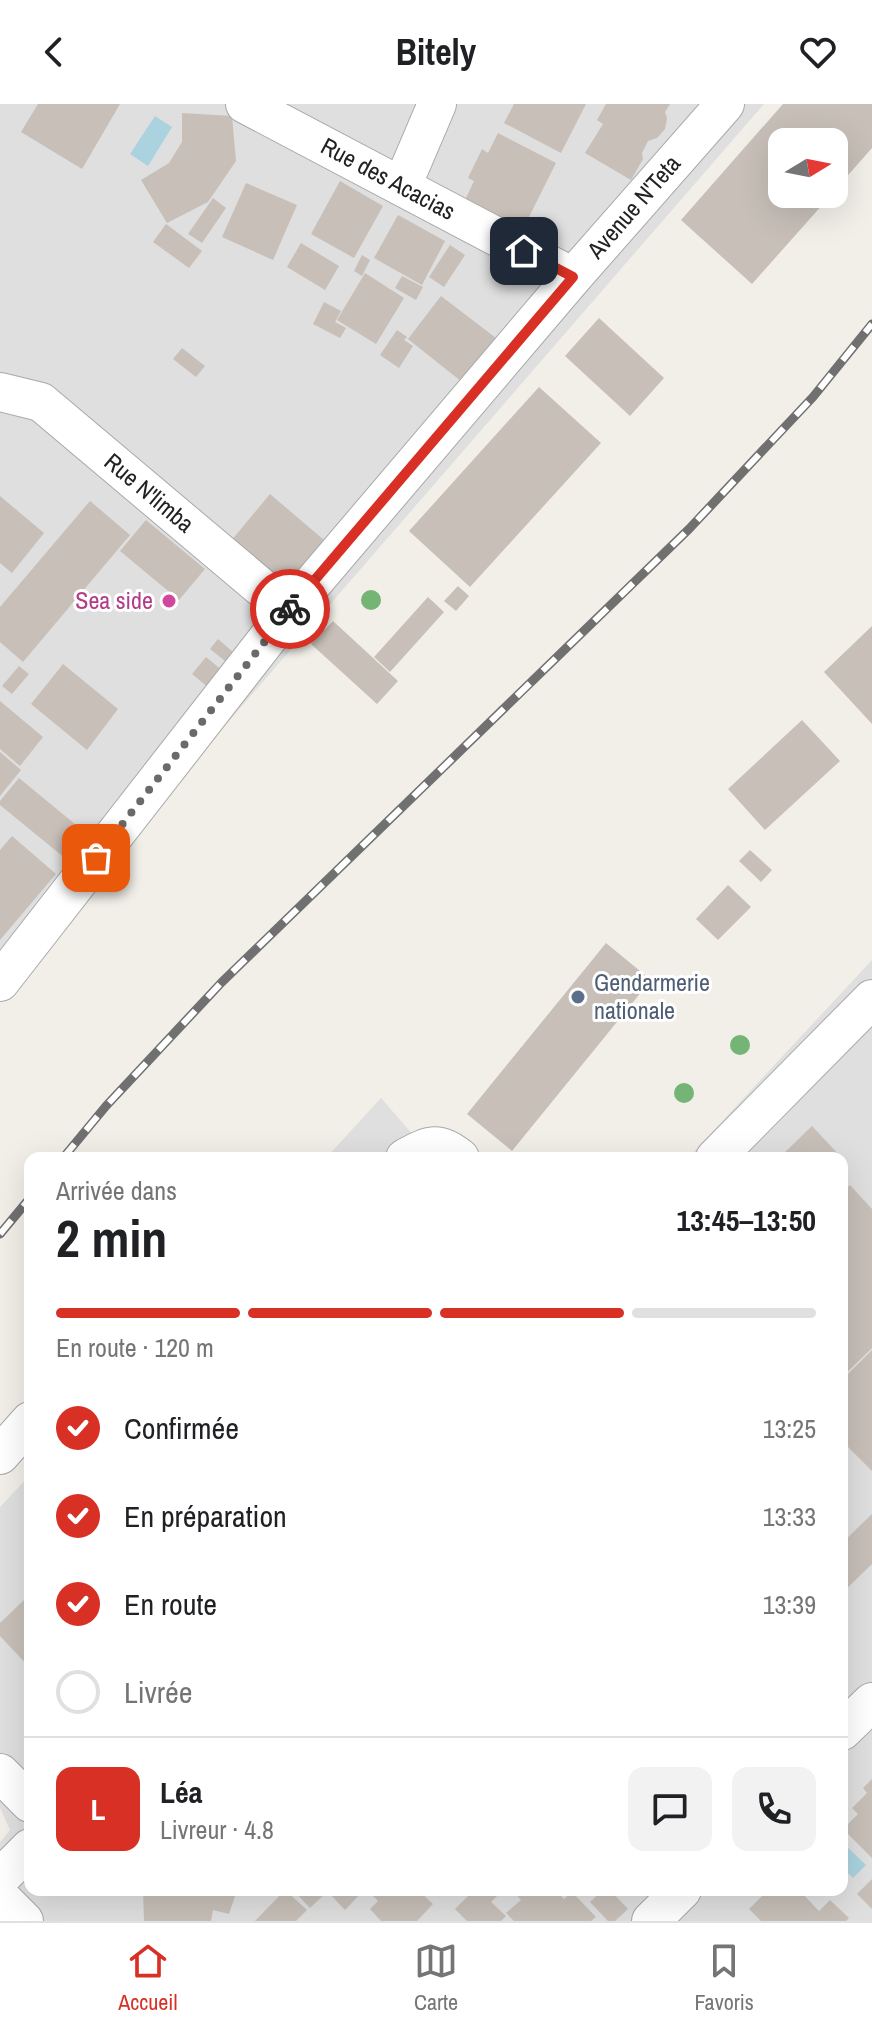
<!DOCTYPE html>
<html lang="fr">
<meta charset="utf-8">
<style>
body{margin:0;font-family:"Archivo Narrow",sans-serif;background:#f2f2f2;color:#202124;height:100vh;display:flex;flex-direction:column;font-size:30px;white-space:nowrap}
*{box-sizing:border-box;margin:0}
p{font-size:26px;color:#757577}
.icon{flex:none;width:44px;height:44px;fill:none;stroke:currentColor;stroke-width:2;stroke-linecap:round;stroke-linejoin:round}
.map{position:relative;flex:1;overflow:hidden}
.panel{position:absolute;left:24px;top:1048px;width:824px;height:744px;display:flex;flex-direction:column;background:#fff;border-radius:16px;box-shadow:0 8px 32px #0002}
.panel>*{flex:none}
.needle{width:52px;rotate:80deg}
.fabs{position:absolute;left:768px;top:24px;display:grid;gap:16px}
.fabs a{display:grid;place-items:center;width:80px;height:80px;border-radius:16px;background:#fff;box-shadow:0 8px 32px #0002;font-size:40px}
.pin{position:absolute;display:grid;place-items:center;width:68px;height:68px;color:#fff;margin:-34px;border-radius:16px;box-shadow:0 4px 12px #0006}
.courier{position:absolute;display:grid;place-items:center;width:80px;height:80px;margin:-40px;border:6px solid #d93025;border-radius:50%;background:#fff;color:#222;box-shadow:0 2px 10px #0007}
.headline em{font-style:normal;font-weight:700}
.headline div{display:flex;flex-direction:column-reverse}
.headline{display:flex;align-items:center;justify-content:space-between;height:136px;padding:0 32px}
h1{font-size:52px;font-weight:700;line-height:60px}
.bar{display:grid;grid-template-columns:repeat(4,1fr);gap:12px 8px;align-content:center;height:96px;padding:0 32px}
.bar i{height:10px;border-radius:6px;background:#e0e0e0}
.bar .active{background:#d93025}
.bar p{grid-column:span 4}
.line{display:flex;align-items:center;gap:20px;padding:0 32px;border-top:2px solid #e0e0e0}
.line div{flex:1}
.round{display:grid;place-items:center;flex:none;width:84px;height:84px;border-radius:16px;background:#f2f2f2}
ol{padding:0 32px;list-style:none}
li{display:flex;align-items:center;gap:24px;height:88px}
li p{margin-inline-start:auto}
li .icon{padding:8px;border-radius:50%;background:#d93025;color:#fff;stroke-width:4}
li:last-child{color:#757577}
li i{width:44px;height:44px;border:4px solid #e0e0e0;border-radius:50%}
header{display:flex;justify-content:space-between;align-items:center;height:104px;padding:0 32px;background:#fff;font-size:36px;font-weight:700}
.dock{display:flex;justify-content:space-around;align-items:center;height:112px;border-top:2px solid #e0e0e0;background:#fff;font-size:22px;color:#757577}
.dock a{display:grid;justify-items:center;gap:4px}
.dock .active{color:#d93025}
.map>svg:first-child{display:block}
.residential{fill:#e0dfdf}
.water{fill:#aad3df}
.building{fill:#c7bfb8}
.lines{fill:none;stroke-linecap:round;stroke-linejoin:round}
.minor-casing{stroke:#a9a9a9;stroke-width:40}
.minor{stroke:#fff;stroke-width:38}
.rail-casing{stroke:#707070;stroke-width:9}
.rail{stroke:#fff;stroke-width:6;stroke-dasharray:18;stroke-linecap:butt}
.tree{fill:#74b475}
.done{stroke:#6b6a68;stroke-width:8;stroke-dasharray:0 14.4}
.route{stroke:#d93025;stroke-width:10}
.hotel-dot{fill:#d1479c;stroke:#fff;stroke-width:3}
.service-dot{fill:#5c6f8a;stroke:#fff;stroke-width:3}
.labels{text-anchor:middle;stroke-width:6;stroke-linejoin:round;paint-order:stroke}
.street-label{font-size:24px;fill:#222;stroke:#fff}
.hotel-label{font-size:24px;fill:#b23c85;stroke:#fff;text-anchor:end}
.service-label{font-size:24px;fill:#4e5e75;stroke:#fff;text-anchor:start}
</style>
<header><svg class="icon" aria-label="back" viewBox="0 0 24 24"><path d="M15 5l-7 7 7 7"/></svg>Bitely<svg class="icon" aria-label="heart" viewBox="0 0 24 24"><path d="M12 20l-8-8c-3-5 5-10 8-4 3-6 11-1 8 4z"/></svg></header>
<div class="map">
<svg width="872" height="1817" viewBox="0 0 872 1817">
<rect width="100%" height="100%" fill="#f2efe9"/>
<g class="residential">
<path d="M0 0H764L0 881Z"/>
<path d="M872 856V1817H0V1738L10 1726 0 1704V1403L30 1371V1786H842V1054H688Z"/>
<path d="M381 994 433 1054H326Z"/>
</g>
<g class="water">
<path d="M155 12 172 23 148 62 130 50Z"/>
<path d="M842 1738 866 1761 853 1774 842 1763Z"/>
</g>
<g class="building">
<path d="M38 0H120L82 65 21 28Z"/>
<path d="M514 0H586L561 49 504 19Z"/>
<path d="M606 0H670L665 8 667 14 665 25 657 34 648 37 642 49 643 55 631 76 585 49 603 20 597 16Z"/>
<path d="M783 0H872V44L834 87V38H782V90H832L752 180 681 116Z"/>
<path d="M182 9 232 12 236 57 208 98 167 119 141 76 169 59 182 38Z"/>
<path d="M498 29 556 59 523 125 465 96 474 77 468 74 482 45 488 49Z"/>
<path d="M340 77 383 102 354 154 311 130Z"/>
<path d="M246 79 297 101 273 156 222 133Z"/>
<path d="M213 94 226 104 202 139 188 130Z"/>
<path d="M398 111 445 137 422 181 374 154Z"/>
<path d="M166 120 202 147 189 164 153 138Z"/>
<path d="M301 139 339 162 325 186 287 163Z"/>
<path d="M450 141 465 151 444 183 429 173Z"/>
<path d="M362 151 370 156 362 172 354 167Z"/>
<path d="M365 169 404 194 376 240 337 216Z"/>
<path d="M402 172 423 183 416 196 395 184Z"/>
<path d="M441 192 496 234 462 278 408 235Z"/>
<path d="M324 198 341 207 335 218 346 224 340 234 313 220Z"/>
<path d="M599 214 664 274 630 312 565 252Z"/>
<path d="M397 226 407 233 404 236 413 242 399 264 380 251Z"/>
<path d="M182 244 205 262 196 273 173 255Z"/>
<path d="M539 283 601 339 470 483 409 427Z"/>
<path d="M270 390 324 436 285 483 231 437Z"/>
<path d="M0 392 44 429 12 469 0 459Z"/>
<path d="M90 397 130 431 23 558 0 538V503Z"/>
<path d="M146 416 205 465 179 496 120 447Z"/>
<path d="M458 482 469 492 456 507 444 497Z"/>
<path d="M428 493 444 508 390 568 374 553Z"/>
<path d="M333 517 398 577 377 600 311 540Z"/>
<path d="M872 522V620L824 568Z"/>
<path d="M218 535 233 548 225 557 210 545Z"/>
<path d="M206 553 224 568 210 585 192 570Z"/>
<path d="M63 560 118 605 87 646 31 600Z"/>
<path d="M19 562 29 570 12 590 2 582Z"/>
<path d="M0 597 43 633 20 662 0 645Z"/>
<path d="M802 616 840 657 765 726 728 685Z"/>
<path d="M0 648 21 666 0 692Z"/>
<path d="M19 674 87 730 66 755 0 701V697Z"/>
<path d="M12 732 56 770 0 836V746Z"/>
<path d="M750 746 772 766 761 778 739 757Z"/>
<path d="M728 781 751 803 718 836 696 815Z"/>
<path d="M606 839 651 876 512 1047 467 1010Z"/>
<path d="M812 1022 842 1054H779Z"/>
<path d="M850 1081 872 1105V1244L842 1273V1088Z"/>
<path d="M872 1246V1367L842 1337V1276Z"/>
<path d="M872 1410V1460L842 1489V1439Z"/>
<path d="M25 1495 30 1500V1564L0 1532V1519Z"/>
<path d="M872 1675V1754L843 1725 858 1710 852 1704 867 1689 863 1684Z"/>
<path d="M872 1775V1805L857 1790Z"/>
<path d="M143 1786H237L229 1810 213 1806 211 1817H144Z"/>
<path d="M285 1786 307 1806 296 1817H255Z"/>
<path d="M293 1786H329L310 1804Z"/>
<path d="M332 1786H364L345 1806 329 1789Z"/>
<path d="M367 1786H418L433 1800 417 1817H381L370 1805 378 1797Z"/>
<path d="M474 1786H503L491 1798 506 1812 501 1817H467L455 1805Z"/>
<path d="M512 1786H555L564 1795 572 1788 596 1813 591 1817H514L506 1809 521 1796Z"/>
<path d="M603 1786H610L628 1805 615 1817H608L590 1798Z"/>
<path d="M768 1786H775L779 1789 782 1786H799L819 1807 830 1796 849 1814 846 1817H761L749 1805Z"/>
</g>
<g class="lines">
<defs>
<g id="minor">
<path d="M245 0 573 173"/>
<path d="M402 82 437 0"/>
<path d="M0 288 41 298 289 507"/>
<path d="M0 878 289 507 573 173 725 0"/>
<path d="M405 1054C428 1042 437 1035 460 1054"/>
<path d="M715 1054 872 895"/>
<path d="M0 1351 30 1317"/>
<path d="M842 1627 872 1598"/>
<path d="M0 1669 30 1699"/>
<path d="M0 1774 30 1744"/>
<path d="M0 1793 24 1817"/>
<path d="M651 1817 682 1786"/>
</g>
</defs>
<use href="#minor" class="minor-casing"/>
<use href="#minor" class="minor"/>
<defs>
<g id="rail">
<path d="M63 1054 106 1002 222 878 689 425 813 293 872 220"/>
<path d="M0 1130 30 1094"/>
</g>
</defs>
<use href="#rail" class="rail-casing"/>
<use href="#rail" class="rail"/>
</g>
<g class="tree">
<circle cx="371" cy="496" r="10"/>
<circle cx="740" cy="941" r="10"/>
<circle cx="684" cy="989" r="10"/>
</g>
<g class="lines">
<path class="done" d="M96 754 290 505"/>
<path class="route" d="M290 505 573 173 524 147"/>
</g>
<circle class="hotel-dot" cx="169" cy="497" r="8"/>
<circle class="service-dot" cx="578" cy="893" r="8"/>
<g class="labels">
<g class="street-label">
<text transform="translate(388 75) rotate(28)" y="8">Rue des Acacias</text>
<text transform="translate(634 103) rotate(-49)" y="8">Avenue N'Teta</text>
<text transform="translate(149 389) rotate(40)" y="8">Rue N'limba</text>
</g>
<g class="hotel-label">
<text x="153" y="505">Sea side</text>
</g>
<g class="service-label">
<text x="594" y="887">Gendarmerie<tspan x="594" dy="28">nationale</tspan></text>
</g>
</g>
</svg>
<div class="fabs">
<a><svg class="needle" viewBox="-14 -14 28 28"><path d="M0-13l5 13h-10z" fill="#e53935"/><path d="M0 13l5-13h-10z" fill="#757577"/></svg></a>
</div>
<div class="pin" style="left:96px;top:754px;background:#ea580c"><svg class="icon" aria-label="bag" viewBox="0 0 24 24"><path d="M5 8h14l-1 12H6zM9 8a3 3 0 0 1 6 0"/></svg></div>
<div class="pin" style="left:524px;top:147px;background:#1f2937"><svg class="icon" aria-label="home" viewBox="0 0 24 24"><path d="M3 11l9-7 9 7M6 9v11h12V9"/></svg></div>
<div class="courier" style="left:290px;top:505px"><svg class="icon" aria-label="bike" viewBox="0 0 24 24"><circle cx="6" cy="16" r="4"/><circle cx="18" cy="16" r="4"/><path d="M6 16l4-8h5l3 8M10 8l3 8H6M13 5h3"/></svg></div>
<section class="panel">
<div class="headline"><div><h1>2 min</h1><p>Arrivée dans</p></div><em>13:45–13:50</em></div>
<div class="bar"><i class="active"></i><i class="active"></i><i class="active"></i><i></i><p>En route · 120 m</p></div>
<ol>
<li><svg class="icon" aria-label="check" viewBox="0 0 24 24"><path d="M5 12l5 5 9-10"/></svg>Confirmée<p>13:25</p></li>
<li><svg class="icon" aria-label="check" viewBox="0 0 24 24"><path d="M5 12l5 5 9-10"/></svg>En préparation<p>13:33</p></li>
<li><svg class="icon" aria-label="check" viewBox="0 0 24 24"><path d="M5 12l5 5 9-10"/></svg>En route<p>13:39</p></li>
<li><i></i>Livrée</li>
</ol>
<div class="line" style="height:144px"><b class="round" style="background:#d93025;color:#fff">L</b><div><b>Léa</b><p>Livreur · 4.8</p></div><a class="round"><svg class="icon" aria-label="chat" viewBox="0 0 24 24"><path d="M4 5h16v11H9l-5 4z"/></svg></a><a class="round"><svg class="icon" aria-label="phone" viewBox="0 0 24 24"><path d="M5 4h4l2 5-3 2q2 4 5 5l2-3 5 2v4C11 20 4 13 5 4z"/></svg></a></div>
</section>
</div>
<nav class="dock">
<a class="active"><svg class="icon" aria-label="home" viewBox="0 0 24 24"><path d="M3 11l9-7 9 7M6 9v11h12V9"/></svg>Accueil</a>
<a><svg class="icon" aria-label="map" viewBox="0 0 24 24"><path d="M3 6l6-2 6 2 6-2v14l-6 2-6-2-6 2zM9 4v14M15 6v14"/></svg>Carte</a>
<a><svg class="icon" aria-label="saved" viewBox="0 0 24 24"><path d="M7 4h10v16l-5-4-5 4z"/></svg>Favoris</a>
</nav>
